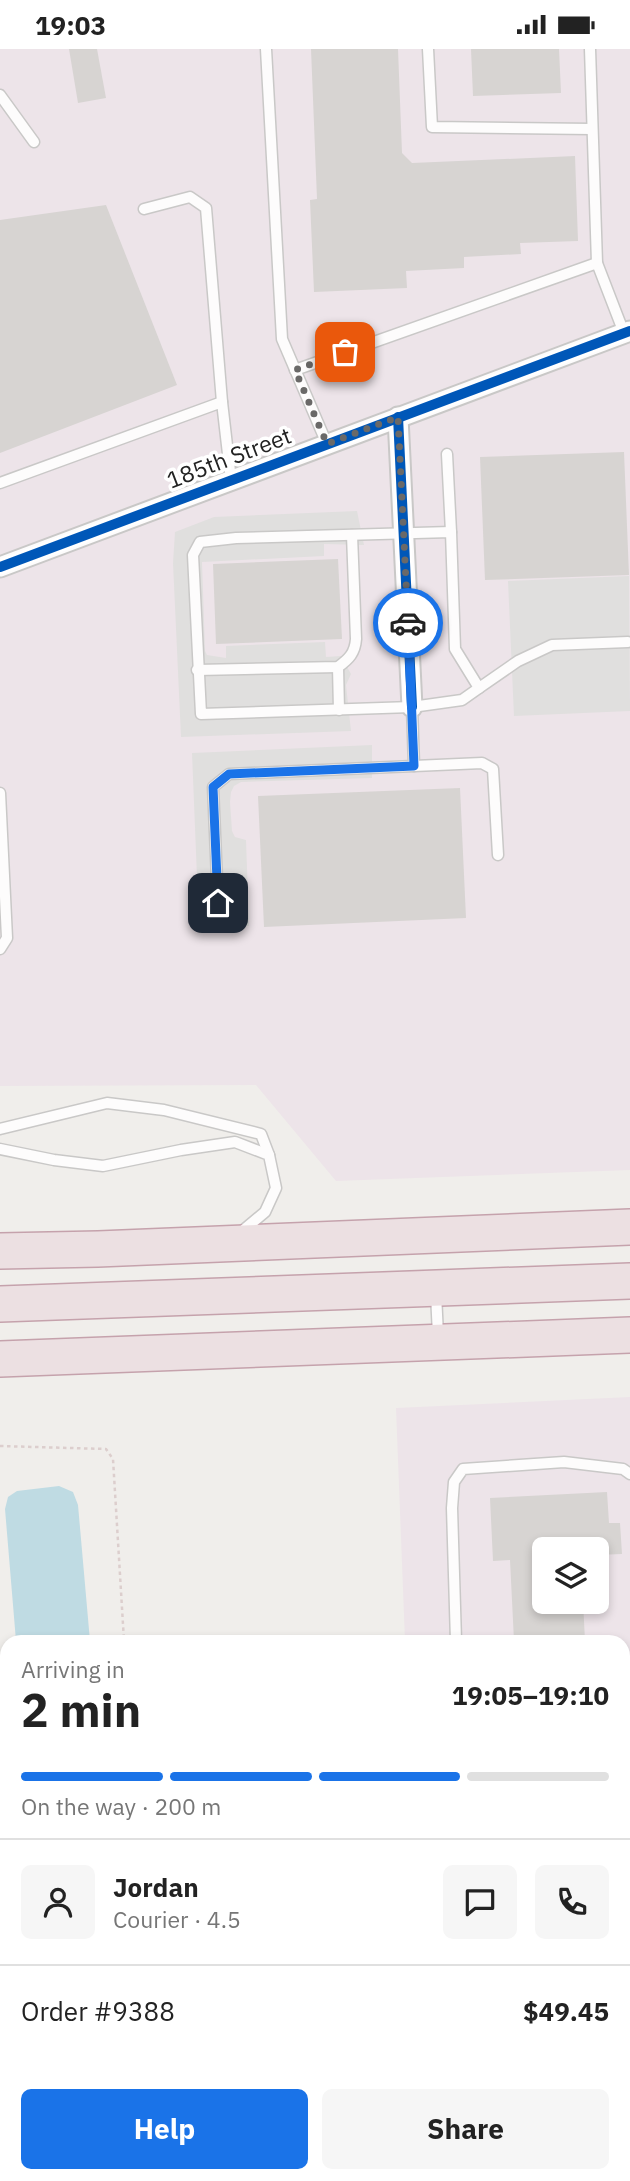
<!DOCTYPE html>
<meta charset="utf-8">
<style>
body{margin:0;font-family:"IBM Plex Sans",sans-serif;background:#f6f6f6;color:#222;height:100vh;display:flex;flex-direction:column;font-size:26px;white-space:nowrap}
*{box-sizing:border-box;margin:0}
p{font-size:23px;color:#767676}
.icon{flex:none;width:38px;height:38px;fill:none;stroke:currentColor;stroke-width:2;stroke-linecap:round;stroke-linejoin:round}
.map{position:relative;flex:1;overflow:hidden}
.side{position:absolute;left:0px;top:1586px;width:630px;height:548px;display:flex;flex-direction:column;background:#fff;border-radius:21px 21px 0 0;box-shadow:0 4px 10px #0003}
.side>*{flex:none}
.fabs{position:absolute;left:532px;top:1488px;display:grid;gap:14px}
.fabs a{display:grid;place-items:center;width:77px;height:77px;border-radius:10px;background:#fff;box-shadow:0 4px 10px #0003;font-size:35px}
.pin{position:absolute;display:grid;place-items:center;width:60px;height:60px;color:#fff;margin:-30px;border-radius:14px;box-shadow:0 4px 10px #0006}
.courier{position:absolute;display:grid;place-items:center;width:70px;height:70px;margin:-35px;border:5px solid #1a73e8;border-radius:50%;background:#fff;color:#222;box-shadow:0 2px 9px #0007}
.overview em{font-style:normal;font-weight:700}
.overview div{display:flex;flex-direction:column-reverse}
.overview{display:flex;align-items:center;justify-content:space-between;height:119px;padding:0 21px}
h1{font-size:46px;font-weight:700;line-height:52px}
.bar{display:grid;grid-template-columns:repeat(4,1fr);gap:10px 7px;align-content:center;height:84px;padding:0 21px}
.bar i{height:9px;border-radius:5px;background:#e0e0e0}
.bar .current{background:#1a73e8}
.bar p{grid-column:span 4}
.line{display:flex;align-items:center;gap:18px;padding:0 21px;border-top:2px solid #e0e0e0}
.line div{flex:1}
.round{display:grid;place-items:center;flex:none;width:74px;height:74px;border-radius:10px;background:#f6f6f6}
.primary-button{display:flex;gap:14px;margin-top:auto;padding:14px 21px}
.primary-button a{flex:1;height:80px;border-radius:10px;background:#1a73e8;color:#fff;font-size:28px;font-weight:700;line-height:80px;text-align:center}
.primary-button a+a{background:#f6f6f6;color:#222}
.status{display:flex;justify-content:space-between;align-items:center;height:49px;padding:0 35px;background:#fff;direction:ltr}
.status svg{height:19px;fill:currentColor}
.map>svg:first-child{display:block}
.industrial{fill:#ede4e9;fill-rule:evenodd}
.parking{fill:#e0dfde}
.water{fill:#bfdbe3}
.building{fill:#d7d4d2}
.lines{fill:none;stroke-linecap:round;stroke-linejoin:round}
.service-casing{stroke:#c9c8c7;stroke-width:13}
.minor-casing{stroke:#c9c8c7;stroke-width:23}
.motorway-casing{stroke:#c5a2ac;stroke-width:38}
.path{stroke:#dccecd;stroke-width:2.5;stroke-dasharray:3.5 3.5;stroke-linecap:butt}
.service{stroke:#fdfcfc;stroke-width:10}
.minor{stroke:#fdfcfc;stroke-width:19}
.motorway{stroke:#ece0e2;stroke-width:35}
.cycleway-casing{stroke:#fff;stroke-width:15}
.cycleway{stroke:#0057b8;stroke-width:10}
.done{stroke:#6a6968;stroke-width:7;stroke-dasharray:0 12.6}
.route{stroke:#1a73e8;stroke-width:9}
.labels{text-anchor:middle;stroke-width:7;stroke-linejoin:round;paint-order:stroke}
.street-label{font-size:23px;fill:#222;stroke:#fff}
</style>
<div class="status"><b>19:03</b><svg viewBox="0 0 49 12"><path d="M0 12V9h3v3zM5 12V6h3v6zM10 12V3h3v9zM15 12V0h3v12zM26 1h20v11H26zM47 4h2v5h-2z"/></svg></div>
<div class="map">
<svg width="630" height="2132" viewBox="0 0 630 2132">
<rect width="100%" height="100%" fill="#f0eeeb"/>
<g class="industrial">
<path d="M0 0H630V1121L336 1132 256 1036 0 1037Z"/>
<path d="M630 1348V2132H152V2126H623V1592H405L396 1359ZM544 1500H597V1552H544Z"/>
</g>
<g class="parking">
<path d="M357 462 364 496 324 495V507L202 513 205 602 207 606 226 609V597L325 593 326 608 341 607 351 625 346 636 351 682 181 688 173 514 175 483 214 468Z"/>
<path d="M629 527 630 662 514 667 508 532Z"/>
<path d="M372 696V729L241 733 234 737 231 743 230 753 232 782 235 788 246 791 249 877 199 878 192 704Z"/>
</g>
<path class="water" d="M59 1437 73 1443 78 1456 90 1592H16L5 1460 8 1448 17 1442Z"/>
<g class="building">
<path d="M69 0H97L106 49 78 54Z"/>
<path d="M311 0H398L402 104 412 114 575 107 578 192 520 194 521 205 464 208V219L406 222 407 239 314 243 310 151 317 150Z"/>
<path d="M471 0H559L561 44 473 47Z"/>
<path d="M106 156 177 336 0 404V171Z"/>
<path d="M624 403 629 526 485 531 480 408Z"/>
<path d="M338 510 342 590 216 595 213 515Z"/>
<path d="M460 739 466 869 264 878 258 747Z"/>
<path d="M607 1443 609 1474H620L622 1505 597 1506V1500H544V1552H583L585 1592H514L510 1511 493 1512 490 1449Z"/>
</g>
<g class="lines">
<defs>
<g id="service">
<path d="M266 0 282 290 327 395"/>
<path d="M428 0 432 78 592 80"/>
<path d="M590 0 597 214 624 284"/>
<path d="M0 46 34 93"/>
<path d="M144 160 190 148 206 159 222 353"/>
<path d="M295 321 597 214"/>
<path d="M447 405 451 483"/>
<path d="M0 434 222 353 231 431"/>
<path d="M451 483 455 600 479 639 462 651 412 658 201 665 193 506 200 493 236 489Z"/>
<path d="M338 618 339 661"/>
<path d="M197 621 338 618C349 610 355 604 356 590L352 486"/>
<path d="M479 639 518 612 552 596 628 593"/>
<path d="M412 658 414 717 482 714 493 720 498 806"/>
<path d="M0 744 7 889 0 900"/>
<path d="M218 854 213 738 229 725 414 717"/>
<path d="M0 1080 107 1054 164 1061 261 1085 269 1106"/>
<path d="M0 1100 54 1111 103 1117 181 1101 235 1093 269 1106 276 1139 265 1163 241 1183"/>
<path d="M436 1245 438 1286"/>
<path d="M456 1592 452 1459 454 1433 463 1420 564 1413 623 1420 630 1425"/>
<path d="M623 1730 630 1727"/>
</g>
<g id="minor">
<path d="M398 368 412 658"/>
<path d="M0 518 630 282"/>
<path d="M0 1766H7"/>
</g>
<g id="motorway">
<path d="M0 1202 98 1200 630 1178"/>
<path d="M0 1255 630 1232"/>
<path d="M0 1310 630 1286"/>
</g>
</defs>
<use href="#service" class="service-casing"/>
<use href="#minor" class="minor-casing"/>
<use href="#motorway" class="motorway-casing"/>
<path class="path" d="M0 1397 106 1400 113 1410 124 1592"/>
<use href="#service" class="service"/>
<use href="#minor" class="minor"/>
<use href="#motorway" class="motorway"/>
<defs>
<g id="cycleway">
<path d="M398 368 412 658"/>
<path d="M0 518 630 282"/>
</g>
</defs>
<use href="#cycleway" class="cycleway-casing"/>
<use href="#cycleway" class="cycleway"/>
</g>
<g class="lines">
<path class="done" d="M345 303 295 321 327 395 398 368 408 574"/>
<path class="route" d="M218 854 213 738 229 725 414 717 408 574"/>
</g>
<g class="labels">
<g class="street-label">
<text transform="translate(229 409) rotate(-21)" y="8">185th Street</text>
</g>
</g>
</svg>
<div class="fabs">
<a><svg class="icon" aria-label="layers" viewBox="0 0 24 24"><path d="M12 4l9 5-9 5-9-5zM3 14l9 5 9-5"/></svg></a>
</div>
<div class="pin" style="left:345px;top:303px;background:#ea580c"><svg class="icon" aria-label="bag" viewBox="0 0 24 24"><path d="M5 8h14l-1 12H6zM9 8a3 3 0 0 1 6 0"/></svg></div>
<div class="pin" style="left:218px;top:854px;background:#1f2937"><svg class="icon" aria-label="home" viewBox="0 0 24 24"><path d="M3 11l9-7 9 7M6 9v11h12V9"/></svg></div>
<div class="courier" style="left:408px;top:574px"><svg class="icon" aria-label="car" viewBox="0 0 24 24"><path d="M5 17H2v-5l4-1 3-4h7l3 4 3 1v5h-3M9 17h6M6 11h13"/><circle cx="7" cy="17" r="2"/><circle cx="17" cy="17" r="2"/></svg></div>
<section class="side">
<div class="overview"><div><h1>2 min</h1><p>Arriving in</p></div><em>19:05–19:10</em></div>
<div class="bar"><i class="current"></i><i class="current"></i><i class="current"></i><i></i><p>On the way · 200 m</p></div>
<div class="line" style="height:126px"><a class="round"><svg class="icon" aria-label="person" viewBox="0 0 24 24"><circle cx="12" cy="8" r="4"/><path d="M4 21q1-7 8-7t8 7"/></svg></a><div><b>Jordan</b><p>Courier · 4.5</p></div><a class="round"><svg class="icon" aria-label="chat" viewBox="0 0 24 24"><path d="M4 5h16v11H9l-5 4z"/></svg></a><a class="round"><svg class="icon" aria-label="phone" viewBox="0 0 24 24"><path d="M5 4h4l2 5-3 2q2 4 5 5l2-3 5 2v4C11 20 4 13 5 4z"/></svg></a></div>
<div class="line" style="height:91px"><div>Order #9388</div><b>$49.45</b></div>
<div class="primary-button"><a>Help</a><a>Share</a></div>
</section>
</div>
